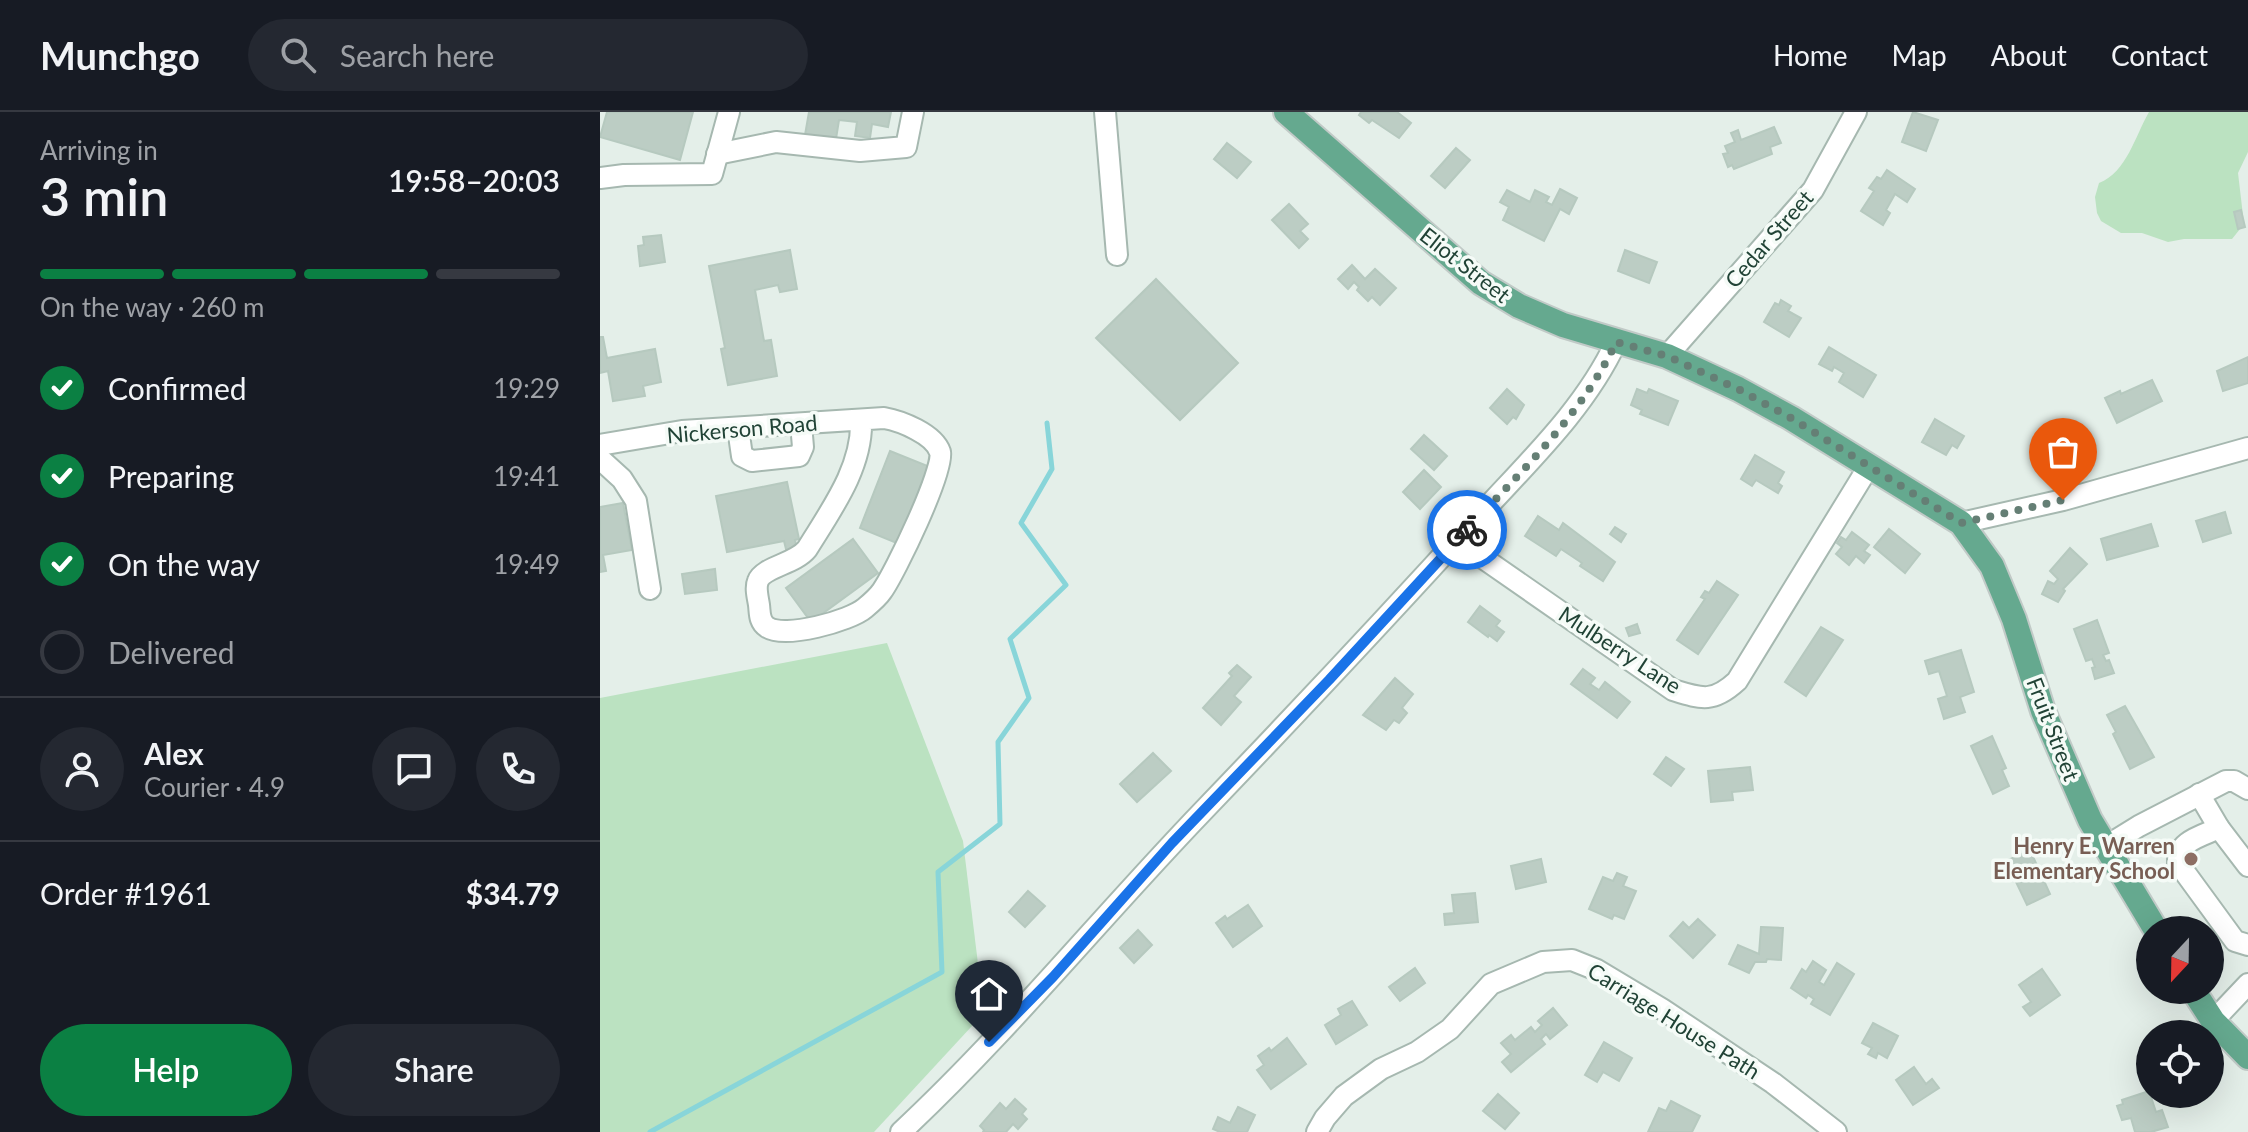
<!DOCTYPE html>
<meta charset="utf-8">
<style>
body{margin:0;font-family:Lato,sans-serif;background:#242831;color:#f1f3f6;height:100vh;display:flex;flex-direction:column;font-size:30px;white-space:nowrap}
*{box-sizing:border-box;margin:0}
p{font-size:26px;color:#9ea1a6}
.icon{flex:none;width:44px;height:44px;fill:none;stroke:currentColor;stroke-width:2;stroke-linecap:round;stroke-linejoin:round}
.map{position:relative;flex:1;overflow:hidden}
.panel{display:flex;flex-direction:column;background:#171b24;width:600px}
.panel>*{flex:none}
.needle{width:52px;rotate:202deg}
.fabs{position:absolute;left:1536px;top:804px;display:grid;gap:16px}
.fabs a{display:grid;place-items:center;width:88px;height:88px;border-radius:50%;background:#171b24;box-shadow:0 8px 32px #0002;font-size:40px}
.pin{position:absolute;display:grid;place-items:center;width:68px;height:68px;color:#fff;margin:-82px -34px;border-radius:50% 50% 50% 0;rotate:-45deg;box-shadow:0 0 8px #0007}
.pin .icon{rotate:45deg}
.courier{position:absolute;display:grid;place-items:center;width:80px;height:80px;margin:-40px;border:6px solid #1a73e8;border-radius:50%;background:#fff;color:#222;box-shadow:0 2px 10px #0007}
.summary em{font-style:normal;font-weight:600}
.summary div{display:flex;flex-direction:column-reverse}
.summary{display:flex;align-items:center;justify-content:space-between;height:136px;padding:0 40px}
h1{font-size:52px;font-weight:600;line-height:60px}
.bar{display:grid;grid-template-columns:repeat(4,1fr);gap:12px 8px;align-content:center;height:96px;padding:0 40px}
.bar i{height:10px;border-radius:6px;background:#363941}
.bar .active{background:#0b8043}
.bar p{grid-column:span 4}
.line{display:flex;align-items:center;gap:20px;padding:0 40px;border-top:2px solid #363941}
.line div{flex:1}
.round{display:grid;place-items:center;flex:none;width:84px;height:84px;border-radius:42px;background:#242831}
ol{padding:0 40px;list-style:none}
li{display:flex;align-items:center;gap:24px;height:88px}
li p{margin-inline-start:auto}
li .icon{padding:8px;border-radius:50%;background:#0b8043;color:#fff;stroke-width:4}
li:last-child{color:#9ea1a6}
li i{width:44px;height:44px;border:4px solid #363941;border-radius:50%}
.primary-button{display:flex;gap:16px;margin-top:auto;padding:16px 40px}
.primary-button a{flex:1;height:92px;border-radius:48px;background:#0b8043;color:#fff;font-size:32px;font-weight:600;line-height:92px;text-align:center}
.primary-button a+a{background:#242831;color:#f1f3f6}
header{display:flex;align-items:center;gap:48px;box-sizing:border-box;height:112px;padding:0 40px;background:#171b24;border-bottom:2px solid #363941}
header strong{font-size:38px}
nav{display:flex;gap:44px;margin-inline-start:auto;font-size:28px}
.search{width:560px;height:72px;background:#242831;display:flex;align-items:center;gap:20px;box-sizing:border-box;padding:0 28px;border-radius:44px;color:#9ea1a6;font-size:30px}
main{display:flex;flex:1;min-height:0}
.map>svg:first-child{display:block}
.green{fill:#bbe2c1}
.lines{fill:none;stroke-linecap:round;stroke-linejoin:round}
.stream{stroke:#88d5d9;stroke-width:5}
.building{fill:#bccdc4;stroke:#b6c9bf;stroke-width:2}
.minor-casing{stroke:#a6b8b0;stroke-width:24}
.major-casing{stroke:#c1cac7;stroke-width:28}
.minor{stroke:#fff;stroke-width:20}
.major{stroke:#65a98f;stroke-width:24}
.done{stroke:#657f75;stroke-width:8;stroke-dasharray:0 14.4}
.route{stroke:#1a73e8;stroke-width:10}
.education-dot{fill:#8d6e63;stroke:#f5fbf7;stroke-width:3}
.labels{text-anchor:middle;stroke-width:7;stroke-linejoin:round;paint-order:stroke}
.street-label{font-size:22px;fill:#214336;stroke:#f5fbf7}
.education-label{font-size:22px;font-weight:bold;fill:#785e54;stroke:#f5fbf7;text-anchor:end}
</style>
<header>
<strong>Munchgo</strong>
<div class="search"><svg class="icon" aria-label="search" viewBox="0 0 24 24"><circle cx="10" cy="10" r="6"/><path d="M15 15l6 6"/></svg>Search here</div>
<nav><a>Home</a><a>Map</a><a>About</a><a>Contact</a></nav>
</header>
<main>
<section class="panel">
<div class="summary"><div><h1>3 min</h1><p>Arriving in</p></div><em>19:58–20:03</em></div>
<div class="bar"><i class="active"></i><i class="active"></i><i class="active"></i><i></i><p>On the way · 260 m</p></div>
<ol>
<li><svg class="icon" aria-label="check" viewBox="0 0 24 24"><path d="M5 12l5 5 9-10"/></svg>Confirmed<p>19:29</p></li>
<li><svg class="icon" aria-label="check" viewBox="0 0 24 24"><path d="M5 12l5 5 9-10"/></svg>Preparing<p>19:41</p></li>
<li><svg class="icon" aria-label="check" viewBox="0 0 24 24"><path d="M5 12l5 5 9-10"/></svg>On the way<p>19:49</p></li>
<li><i></i>Delivered</li>
</ol>
<div class="line" style="height:144px"><a class="round"><svg class="icon" aria-label="person" viewBox="0 0 24 24"><circle cx="12" cy="8" r="4"/><path d="M4 21q1-7 8-7t8 7"/></svg></a><div><b>Alex</b><p>Courier · 4.9</p></div><a class="round"><svg class="icon" aria-label="chat" viewBox="0 0 24 24"><path d="M4 5h16v11H9l-5 4z"/></svg></a><a class="round"><svg class="icon" aria-label="phone" viewBox="0 0 24 24"><path d="M5 4h4l2 5-3 2q2 4 5 5l2-3 5 2v4C11 20 4 13 5 4z"/></svg></a></div>
<div class="line" style="height:104px"><div>Order #1961</div><b>$34.79</b></div>
<div class="primary-button"><a>Help</a><a>Share</a></div>
</section>
<div class="map">
<svg width="1648" height="1020" viewBox="0 0 1648 1020">
<rect width="100%" height="100%" fill="#e4efe9"/>
<g class="green">
<path d="M1549 0H1648V40L1638 61 1644 112 1632 127H1584L1568 130 1542 121H1521L1501 109 1497 101 1495 85 1499 71C1527 60 1535 24 1549 0Z"/>
<path d="M287 531 363 729 384 901 274 1020H0V586Z"/>
</g>
<g class="lines">
<path class="stream" d="M50 1020 342 860 338 760 400 712 398 630 429 586 410 527 466 473 421 411 452 357 447 311"/>
</g>
<g class="building">
<path d="M7 0H93L80 48 0 25Z"/>
<path d="M209 0H291L288 15 272 12 270 26 255 24 257 10 239 8 236 27 205 23Z"/>
<path d="M761 0H797L811 11 799 26 772 8 769 11 759 3Z"/>
<path d="M1313 0 1338 8 1326 39 1302 30Z"/>
<path d="M1174 15 1181 31 1170 35 1172 42 1134 57 1132 53 1128 55 1123 42 1128 41 1125 34 1135 30 1131 21 1138 18 1141 28Z"/>
<path d="M627 31 651 50 637 66 614 47Z"/>
<path d="M856 36 870 48 845 76 831 64Z"/>
<path d="M1287 58 1315 77 1307 90 1295 82 1286 98 1290 101 1283 113 1261 99 1274 79 1269 76 1277 65 1281 67Z"/>
<path d="M960 77 977 86 969 102 960 97 944 129 903 108 909 95 900 90 907 78 930 90 935 78 949 85 946 90 952 93Z"/>
<path d="M689 92 708 112 700 119 708 127 699 136 672 108Z"/>
<path d="M1641 98 1645 115 1638 117 1634 100Z"/>
<path d="M61 123 65 150 40 154 38 134 44 133 43 125Z"/>
<path d="M190 138 197 177 180 180 178 173 155 178 164 229 171 228 177 264 128 273 121 237 125 236 109 154Z"/>
<path d="M1025 138 1057 150 1049 171 1018 159Z"/>
<path d="M752 153 765 167 775 157 796 176 780 193 772 185 768 189 757 178 759 175 754 170 748 177 738 167Z"/>
<path d="M556 167 638 251 580 308 496 226Z"/>
<path d="M1181 188 1191 194 1188 199 1201 206 1189 225 1164 210 1175 191 1179 193Z"/>
<path d="M0 225H3L7 246 55 237 61 270 43 274 45 284 13 289 8 259 0 261Z"/>
<path d="M1229 235 1276 263 1263 285 1239 270 1244 261 1234 255 1232 259 1219 252Z"/>
<path d="M1648 245V271L1623 279 1617 259Z"/>
<path d="M1552 268 1562 289 1517 311 1505 286 1520 279 1521 282Z"/>
<path d="M907 277 924 293 916 307 913 305 907 312 890 296Z"/>
<path d="M1037 277 1047 281 1049 277 1078 289 1068 313 1040 302 1042 298 1031 293Z"/>
<path d="M1335 307 1364 324 1357 336 1352 333 1346 343 1322 330Z"/>
<path d="M824 323 847 344 834 358 811 337Z"/>
<path d="M290 339 330 355 299 432 260 416Z"/>
<path d="M1155 343 1184 360 1178 371 1182 374 1178 381 1156 368 1152 374 1141 367Z"/>
<path d="M824 358 841 375 820 397 803 380Z"/>
<path d="M187 370 199 427 195 428 197 439 187 441 184 429 127 440 116 384Z"/>
<path d="M23 391 32 438 3 443 6 459 0 460V395Z"/>
<path d="M1625 400 1631 421 1603 430 1596 409Z"/>
<path d="M938 404 959 418 963 411 1015 450 1003 469 980 454 982 451 961 437 956 444 925 424Z"/>
<path d="M1551 412 1558 434 1507 448 1501 427Z"/>
<path d="M1015 415 1026 422 1021 430 1010 422Z"/>
<path d="M1289 417 1320 442 1305 461 1274 435Z"/>
<path d="M1252 420 1269 433 1264 439 1270 443 1264 451 1256 444 1249 453 1236 442 1242 435 1237 431 1241 425 1246 428Z"/>
<path d="M253 427 278 461 211 510 186 476Z"/>
<path d="M1470 436 1487 452 1463 477 1465 479 1458 490 1442 482 1448 469 1454 472 1458 467 1450 459Z"/>
<path d="M115 457 117 478 85 482 82 462Z"/>
<path d="M1117 469 1138 483 1098 542 1077 528 1105 487 1101 485 1105 479 1109 481Z"/>
<path d="M880 494 900 509 896 514 904 520 897 529 889 523 888 525 868 510Z"/>
<path d="M1497 508 1509 541 1503 543 1506 549 1509 548 1514 561 1495 567 1492 556 1495 555 1492 547 1486 549 1474 517Z"/>
<path d="M1037 512 1040 521 1029 524 1026 516Z"/>
<path d="M1221 515 1243 528 1206 584 1185 570Z"/>
<path d="M1361 538 1374 580 1360 585 1365 600 1344 607 1338 587 1347 584 1339 559 1329 562 1325 549Z"/>
<path d="M637 553 651 565 634 584 641 590 621 613 603 596 632 564 629 561Z"/>
<path d="M983 557 995 566 990 572 999 578 1005 570 1030 590 1017 606 971 572Z"/>
<path d="M795 566 813 582 802 596 807 601 799 611 794 608 786 618 763 603Z"/>
<path d="M1525 594 1554 645 1530 657 1513 622 1516 620 1507 603Z"/>
<path d="M1392 624 1406 656 1402 658 1409 674 1393 682 1371 634Z"/>
<path d="M553 641 571 659 537 690 520 672Z"/>
<path d="M1066 645 1084 657 1071 674 1054 662Z"/>
<path d="M1150 655 1153 678 1132 680 1133 688 1111 690 1108 659Z"/>
<path d="M1430 738 1450 782 1427 793 1406 749Z"/>
<path d="M941 747 946 770 916 777 911 754Z"/>
<path d="M1017 761 1027 765 1023 774 1036 779 1024 807 1014 803 1012 807 989 797 1003 765 1013 769Z"/>
<path d="M428 779 445 794 425 815 409 800Z"/>
<path d="M875 781 878 810 845 813 844 802 854 801 852 783Z"/>
<path d="M648 793 662 814 633 835 616 811 625 804 627 807Z"/>
<path d="M1098 807 1115 823 1093 846 1070 824 1083 810 1089 816Z"/>
<path d="M1161 815 1183 816 1181 848 1167 847 1166 850H1155L1149 861 1129 852 1138 833 1159 842Z"/>
<path d="M538 818 552 833 534 851 520 836Z"/>
<path d="M1213 849 1226 858 1219 870 1224 873 1237 851 1254 862 1230 903 1211 892 1214 887 1208 883 1206 886 1191 876 1202 857 1206 860Z"/>
<path d="M815 856 825 871 800 889 789 875Z"/>
<path d="M1442 857 1460 883 1430 904 1423 895 1431 890 1419 873Z"/>
<path d="M752 889 767 913 736 932 725 913 741 903 738 897Z"/>
<path d="M953 896 967 913 950 927 946 922 941 927 945 932 911 960 902 950 911 942 901 931 911 923 915 928 931 915 935 920 942 913 938 909Z"/>
<path d="M1273 911 1298 924 1287 946 1278 941 1276 946 1268 942 1272 936 1262 931Z"/>
<path d="M687 926 706 952 671 977 657 958 664 953 658 944 669 936 671 939Z"/>
<path d="M1004 930 1032 946 1019 969 1003 960 997 970 985 963Z"/>
<path d="M1314 955 1326 972 1332 967 1339 976 1313 993 1296 968Z"/>
<path d="M1549 979 1556 1000 1562 998 1568 1015 1551 1020H1535L1531 1006 1522 1008 1517 994 1523 992 1522 988Z"/>
<path d="M898 982 919 1001 905 1017 883 999Z"/>
<path d="M415 987 426 997 422 1002 427 1007 418 1017 413 1012 406 1020H383L384 1018 380 1014 400 991 406 997Z"/>
<path d="M1071 989 1100 1004 1092 1020H1048L1059 996 1066 999Z"/>
<path d="M638 995 655 1003 647 1020H620L613 1017 618 1005 630 1011Z"/>
</g>
<g class="lines">
<defs>
<g id="minor">
<path d="M505 0 517 143"/>
<path d="M117 42 176 30 260 39 306 35 313 0"/>
<path d="M0 66 24 63 112 62 129 0"/>
<path d="M1067 244 1213 78 1256 0"/>
<path d="M138 316 142 344 152 349 199 344 203 335 201 312"/>
<path d="M0 333 82 319 284 306C301 309 334 322 340 340 345 357 295 461 282 479 278 485 271 491 265 496 250 509 184 527 167 515 159 510 160 501 159 493 158 486 155 476 158 469 163 455 195 452 207 437 231 398 263 355 261 308"/>
<path d="M0 347 22 367 36 389 50 477"/>
<path d="M1361 411 1463 388 1648 336"/>
<path d="M857 428 1073 578C1102 587 1113 591 1137 569L1269 354"/>
<path d="M1599 682 1619 716 1648 754"/>
<path d="M1619 716C1602 724 1577 729 1578 751L1635 829 1648 833"/>
<path d="M1505 735 1539 714 1626 669H1634L1648 677"/>
<path d="M1613 909 1648 872"/>
<path d="M301 1020C409 919 502 804 604 698 697 601 788 504 878 405 927 351 985 297 1016 230"/>
<path d="M717 1020 725 1006 744 984 781 957 817 940 850 917 891 872 943 850 972 848 997 858 1062 897 1173 971 1236 1020"/>
</g>
<g id="major">
<path d="M686 0 881 171 919 194 963 213 1067 244 1138 277 1191 306 1361 411 1392 454 1414 507 1443 599 1490 708 1556 818"/>
<path d="M1593 878 1613 909 1648 945"/>
</g>
</defs>
<use href="#minor" class="minor-casing"/>
<use href="#major" class="major-casing"/>
<use href="#minor" class="minor"/>
<use href="#major" class="major"/>
</g>
<g class="lines">
<path class="done" d="M867 418C920 360 983 302 1016 230L1067 244 1138 277 1191 306 1361 411 1463 388"/>
<path class="route" d="M389 930 453 865 572 731 729 568 867 418"/>
</g>
<circle class="education-dot" cx="1591" cy="747" r="8"/>
<g class="labels">
<g class="street-label">
<text transform="translate(1169 127) rotate(-49)" y="8">Cedar Street</text>
<text transform="translate(865 153) rotate(38)" y="8">Eliot Street</text>
<text transform="translate(142 317) rotate(-5)" y="8">Nickerson Road</text>
<text transform="translate(1020 538) rotate(33)" y="8">Mulberry Lane</text>
<text transform="translate(1453 617) rotate(69)" y="8">Fruit Street</text>
<text transform="translate(1074 909) rotate(32)" y="8">Carriage House Path</text>
</g>
<g class="education-label">
<text x="1575" y="742">Henry E. Warren<tspan x="1575" dy="25">Elementary School</tspan></text>
</g>
</g>
</svg>
<div class="fabs">
<a><svg class="needle" viewBox="-14 -14 28 28"><path d="M0-13l5 13h-10z" fill="#e53935"/><path d="M0 13l5-13h-10z" fill="#9ea1a6"/></svg></a>
<a><svg class="icon" aria-label="locate" viewBox="0 0 24 24"><circle cx="12" cy="12" r="6"/><path d="M12 2v4M12 18v4M2 12h4M18 12h4"/></svg></a>
</div>
<div class="pin" style="left:1463px;top:388px;background:#ea580c"><svg class="icon" aria-label="bag" viewBox="0 0 24 24"><path d="M5 8h14l-1 12H6zM9 8a3 3 0 0 1 6 0"/></svg></div>
<div class="pin" style="left:389px;top:930px;background:#1f2937"><svg class="icon" aria-label="home" viewBox="0 0 24 24"><path d="M3 11l9-7 9 7M6 9v11h12V9"/></svg></div>
<div class="courier" style="left:867px;top:418px"><svg class="icon" aria-label="bike" viewBox="0 0 24 24"><circle cx="6" cy="16" r="4"/><circle cx="18" cy="16" r="4"/><path d="M6 16l4-8h5l3 8M10 8l3 8H6M13 5h3"/></svg></div>
</div>
</main>
